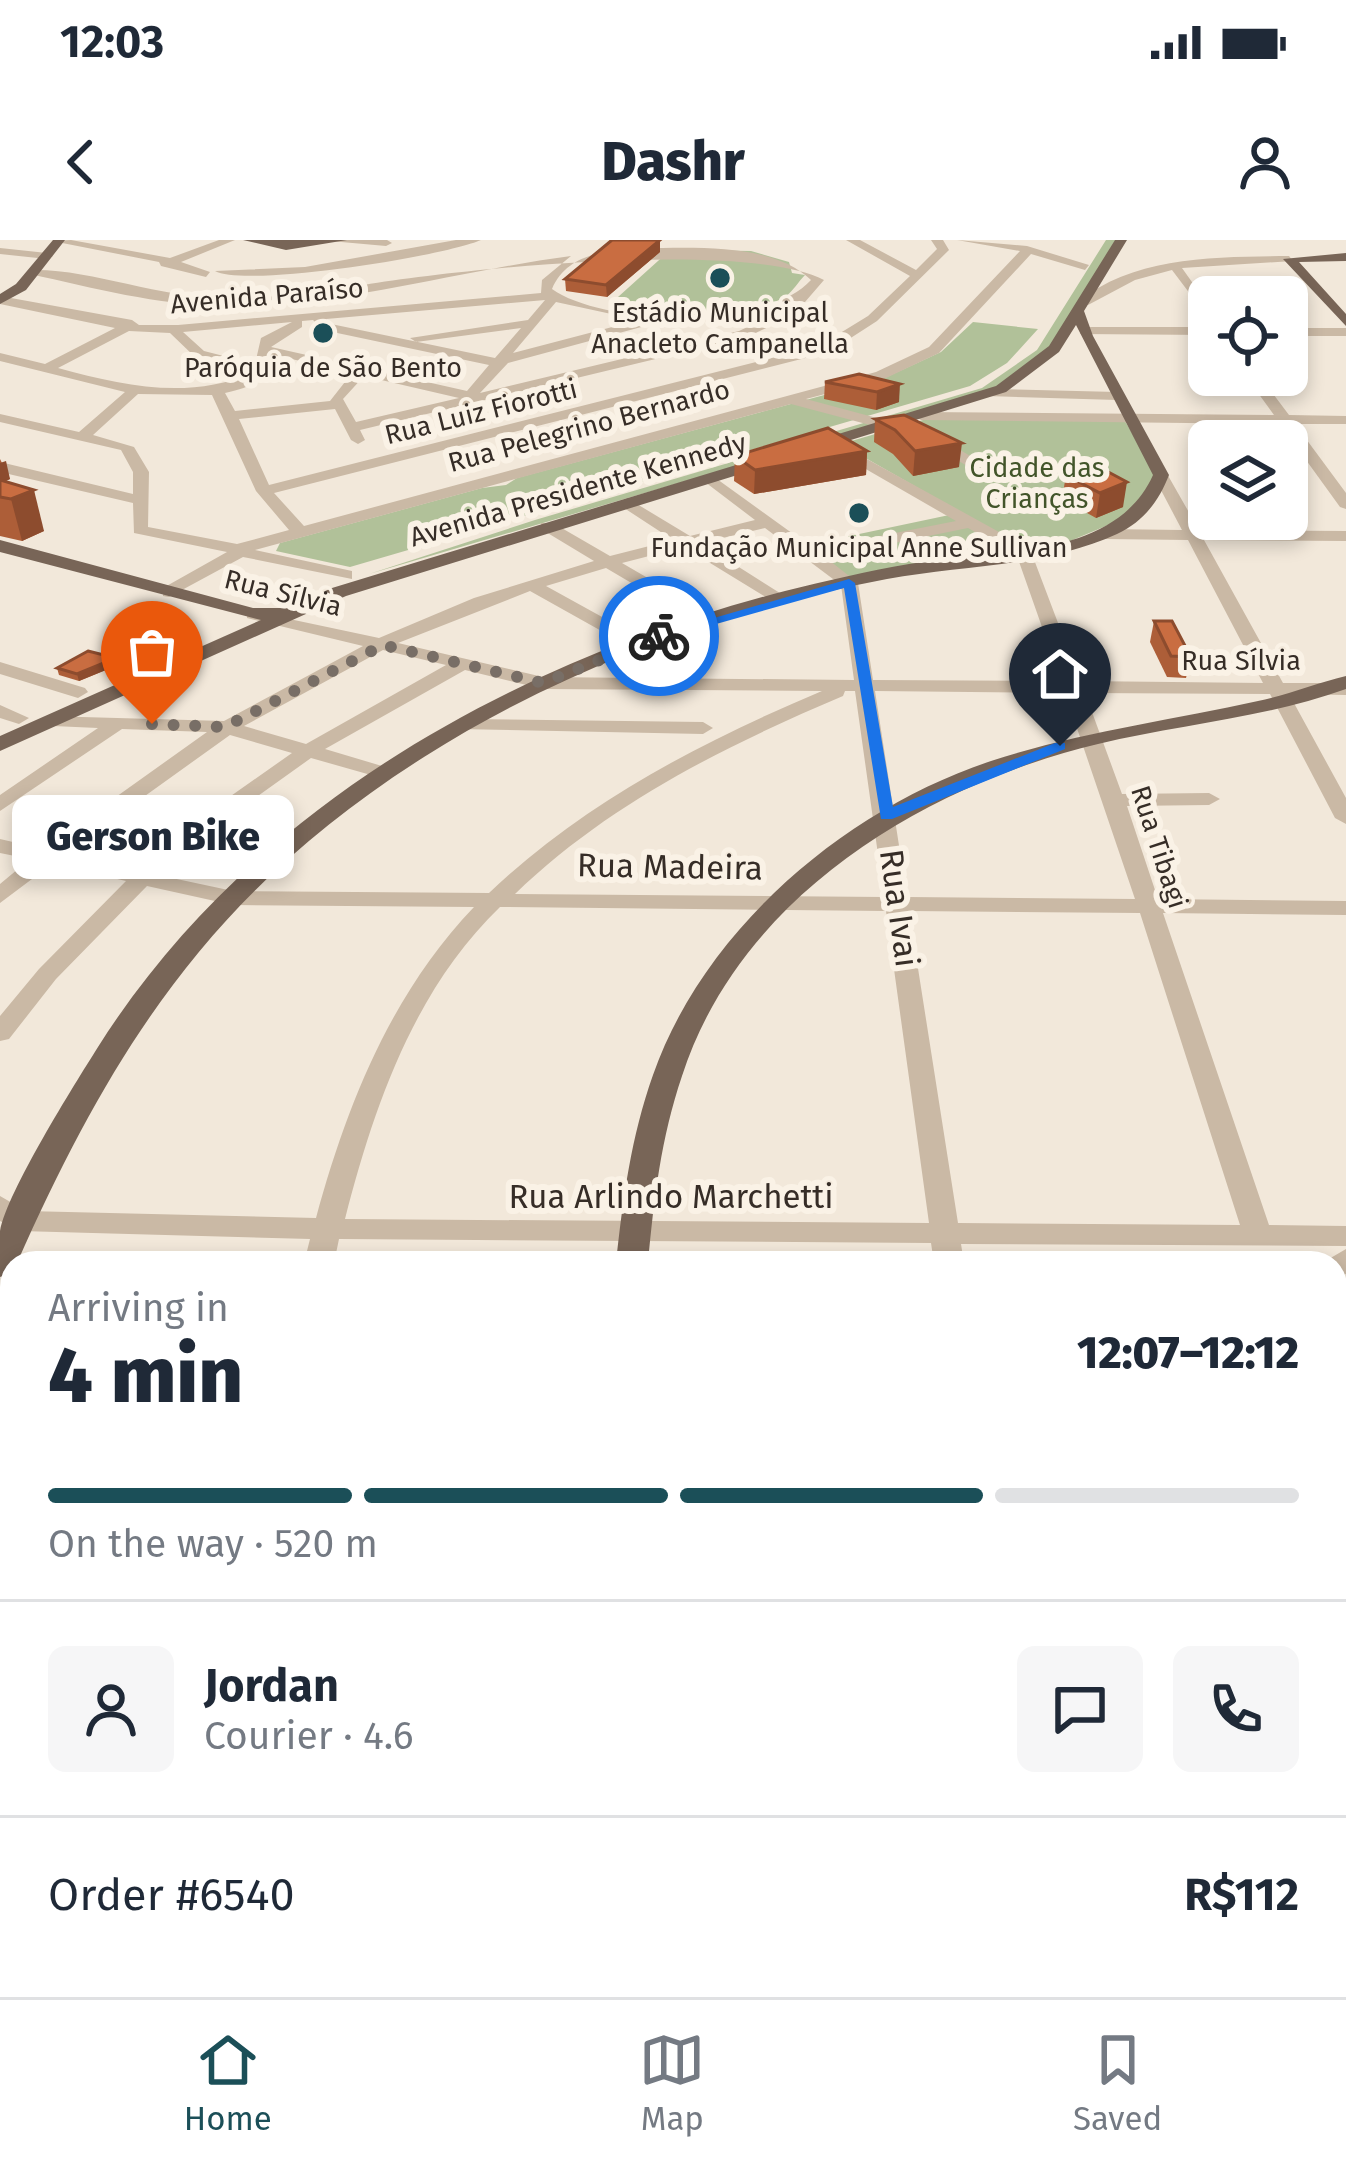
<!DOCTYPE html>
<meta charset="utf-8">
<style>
body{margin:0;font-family:"Fira Sans",sans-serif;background:#f6f6f7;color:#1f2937;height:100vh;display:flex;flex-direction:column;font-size:45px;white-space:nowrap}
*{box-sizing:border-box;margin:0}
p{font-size:39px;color:#747a83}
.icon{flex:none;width:66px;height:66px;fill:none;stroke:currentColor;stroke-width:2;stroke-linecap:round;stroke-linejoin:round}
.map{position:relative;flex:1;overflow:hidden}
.drawer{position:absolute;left:0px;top:1011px;width:1347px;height:747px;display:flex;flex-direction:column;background:#fff;border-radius:36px 36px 0 0;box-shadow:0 6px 18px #0003}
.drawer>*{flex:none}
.fabs{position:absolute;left:1188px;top:36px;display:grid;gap:24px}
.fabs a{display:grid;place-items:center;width:120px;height:120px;border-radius:18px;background:#fff;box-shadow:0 6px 18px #0003;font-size:60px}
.pin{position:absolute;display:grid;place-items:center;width:102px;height:102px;color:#fff;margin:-123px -51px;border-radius:50% 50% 50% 0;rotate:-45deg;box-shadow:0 0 12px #0007}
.pin .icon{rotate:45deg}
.courier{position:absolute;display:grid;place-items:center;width:120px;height:120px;margin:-60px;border:9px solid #1a73e8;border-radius:50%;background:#fff;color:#222;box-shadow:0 3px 15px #0007}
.bubble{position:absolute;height:84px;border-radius:18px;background:#fff;box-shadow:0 6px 18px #0003;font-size:39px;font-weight:800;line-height:84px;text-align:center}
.headline em{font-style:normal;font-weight:800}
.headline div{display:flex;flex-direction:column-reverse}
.headline{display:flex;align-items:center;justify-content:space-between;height:204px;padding:0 48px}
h1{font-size:78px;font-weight:800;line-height:90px}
.bar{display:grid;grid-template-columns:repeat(4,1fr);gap:18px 12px;align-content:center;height:144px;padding:0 48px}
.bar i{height:15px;border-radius:9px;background:#e0e1e3}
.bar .selected{background:#1b4f58}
.bar p{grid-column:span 4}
.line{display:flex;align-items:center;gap:30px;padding:0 48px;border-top:3px solid #e0e1e3}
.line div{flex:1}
.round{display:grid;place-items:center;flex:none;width:126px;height:126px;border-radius:18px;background:#f6f6f7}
.status{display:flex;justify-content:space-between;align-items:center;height:84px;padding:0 60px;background:#fff;direction:ltr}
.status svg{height:33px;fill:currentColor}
header{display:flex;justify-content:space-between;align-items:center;height:156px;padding:0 48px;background:#fff;font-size:54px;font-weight:800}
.tabs{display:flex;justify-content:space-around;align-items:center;height:168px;border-top:3px solid #e0e1e3;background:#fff;font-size:33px;color:#747a83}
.tabs a{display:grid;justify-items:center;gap:6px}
.tabs .selected{color:#1b4f58}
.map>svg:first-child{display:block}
.green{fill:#b1c199}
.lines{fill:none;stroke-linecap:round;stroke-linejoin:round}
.minor{fill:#cab9a5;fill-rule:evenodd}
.major{fill:#786557;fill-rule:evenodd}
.wall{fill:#ad5e38}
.shaded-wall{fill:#8d4c2e}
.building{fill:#c96d41;stroke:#8d4c2e;stroke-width:3}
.route{fill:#1a73e8}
.done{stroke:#786e66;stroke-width:12;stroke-dasharray:0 21.6}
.poi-dot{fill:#1b4f58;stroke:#faf2e6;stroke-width:4.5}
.labels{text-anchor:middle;stroke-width:12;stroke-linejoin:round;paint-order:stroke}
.far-street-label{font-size:27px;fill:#362d27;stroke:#faf2e6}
.far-poi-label{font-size:27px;fill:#362d27;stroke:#faf2e6}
.far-park-label{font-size:27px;fill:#42552a;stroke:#faf2e6}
.street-label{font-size:33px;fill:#362d27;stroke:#faf2e6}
</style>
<div class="status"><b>12:03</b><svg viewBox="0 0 49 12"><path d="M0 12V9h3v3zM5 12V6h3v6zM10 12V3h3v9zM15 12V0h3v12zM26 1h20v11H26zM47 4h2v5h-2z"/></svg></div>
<header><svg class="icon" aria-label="back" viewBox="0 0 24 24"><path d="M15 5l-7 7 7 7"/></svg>Dashr<svg class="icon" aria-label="person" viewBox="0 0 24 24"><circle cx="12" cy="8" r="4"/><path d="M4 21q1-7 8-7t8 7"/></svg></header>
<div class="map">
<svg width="1346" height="1757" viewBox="0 0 1346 1757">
<rect width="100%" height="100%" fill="#f2e8da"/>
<g class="green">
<path d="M1106 0H1118L1047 114 992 151 369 334 535 280 982 148 1037 110Z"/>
<path d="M685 10 751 11 789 22 792 33 805 35C799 41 793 51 786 56 739 86 665 70 623 66L627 64 618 57 668 12Z"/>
<path d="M973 82 1038 89 1007 123 970 146 350 327 276 311 280 303 482 248 506 245 517 238 880 140 941 112Z"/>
<path d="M930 178 1125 181 1153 229V240L1125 278 1063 304 1028 311 841 204Z"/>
<path d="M954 274 1022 312 851 339 807 305Z"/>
</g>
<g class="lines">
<g class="minor">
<path d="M71 0 170 18 219 0H235L181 22 210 32 206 37 161 26 159 22 52 1Z"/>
<path d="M319 0H387L392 3 386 6Z"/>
<path d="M456 0H481C445 16 246 48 215 31L305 27Z"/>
<path d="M846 0H860L916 30 937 9 931 0H943L949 10 877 81 829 112 274 253 304 286 876 132 929 107 1020 11 957 0 1027 6 1089 25 1085 30 1031 14 939 113 886 138 806 159 929 192 979 221V227H969L919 198 791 164 255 310 352 331V339L243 317 169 357 163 356V348L227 312 134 293 133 263 0 232V222L133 254V232L121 210 0 182V174L79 192 125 152 0 121V113L45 124 115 88 0 64V56L132 80 139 85H178L541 53 542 40 571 16C455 31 340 67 222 66 158 65 93 48 30 34V30C91 28 160 59 228 58 273 58 319 53 364 45 466 28 746 0 824 40L805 62 781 72 785 79 747 97 360 190 365 200 358 204 351 200 335 169 239 179 269 245 819 106 868 76 910 36ZM643 8C695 8 771 2 811 40 765 91 602 85 552 49 567 13 608 10 643 8ZM545 60 528 80 410 98 416 102 521 88 495 118 331 84 326 79ZM556 62 639 80 513 113ZM773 75 739 91 480 153 508 123 645 86 646 81 734 82ZM313 80 323 90 489 125 467 151 271 107 302 87V81ZM292 82 261 98 255 124 204 111 183 92ZM129 91 170 93 195 117 253 133C188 160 124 146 58 128ZM270 114 352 133 330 161 235 171 225 153C255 146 264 141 270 114ZM364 136 459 158 356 182 343 159ZM138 154 212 155 256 251 289 290 237 304 148 287 149 232 134 207 93 195Z"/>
<path d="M0 8 47 13 53 16 47 19 0 14Z"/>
<path d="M1289 16 1293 21 1182 28 1209 66V79L1172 30 1135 40 1088 65 1078 62C1135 15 1219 17 1289 16Z"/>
<path d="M1084 87H1209V95L1080 94Z"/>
<rect x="1287" y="88" width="59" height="8"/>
<path d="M1245 135H1259L1289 175 1346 176V184H1295L1346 253V269L1340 267 1280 184 921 180 914 176 921 172 1274 175Z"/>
<path d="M992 149 1117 152 1124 156 1117 160 987 156Z"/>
<path d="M836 202 1030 309 1080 441 1263 443 1188 300 1104 299 1096 294 1104 289 1182 290 1153 235 1156 232H1166L1199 290 1346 291V301L1204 300 1283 443H1346V455L1289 454 1346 558V584L1335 578 1270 454 1085 453 1122 554 1209 553 1220 559 1209 565 1127 566 1158 659 1346 661V675L1163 673 1269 985 1346 986V1006L961 1004 964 1023H934L931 1003 339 999 334 1023H304L310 999 20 991 0 981V956L26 971 316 978C347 864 391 754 474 667L233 665 147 646 56 739 9 799 0 801V776L39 729 126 641 52 624 0 663V644L30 619 0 613V599L43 609 207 492 122 489 0 571V555L98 488 53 486 43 480 46 476 224 481 363 406 247 378V370L379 398 474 358 594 321 541 289V283H553L610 316 673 300 621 266 619 263 627 258 690 296 755 280 705 242 702 239 710 234 814 309 956 281 831 209V203ZM765 288 841 345 854 440 543 437 398 403 530 351 630 407H642V399L546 346 606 328 701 384H713V376L622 323 684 307 777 364 783 363V355L701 303ZM968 288 1017 316 1061 441 873 440 858 343 825 317ZM383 410 446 425 306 504 244 486ZM465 430 543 449 822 451C701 502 585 562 489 653L233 651 158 635 216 586 311 518 385 539 392 537V529L325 509ZM845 451H855L884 657 515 654C608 564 725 506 843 456ZM875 451 1065 453 1135 659 907 657ZM230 495 292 513 201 577 137 630 64 614ZM500 667 886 671 929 983 345 979C374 866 414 750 500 667ZM909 671 1140 673 1240 985 958 983Z"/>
<path d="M0 422 85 448 88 452 78 458 0 434Z"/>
<path d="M0 465 29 478 19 484 0 478Z"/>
<path d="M464 479 703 482 713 488 703 494 457 489 454 485Z"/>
<path d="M1346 1009V1034L1335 1038V1023H1322Z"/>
<rect x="1335" y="1125" width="11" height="24"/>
<path d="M1346 1250V1295L1335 1298V1254Z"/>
<rect x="0" y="1526" width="12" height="38"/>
<path d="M121 1746H163L160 1757H118Z"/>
<path d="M1046 1746H1088L1086 1757H1044Z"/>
</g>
<g class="major">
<path d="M53 0H65L26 50 0 64V54L16 44Z"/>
<path d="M243 0H347L286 10Z"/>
<path d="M1115 0H1127L1084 71 1093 96 1169 235C1159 261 1143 282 1117 294 1045 327 963 325 887 339 725 370 564 428 424 517 216 649 115 802 17 1023H12V1033L0 1037C0 1022 0 1006 0 991 7 952 74 845 98 807 250 566 515 421 785 351 826 341 867 331 909 324 987 311 1115 321 1153 235L1076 85 1059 112 1006 152 346 356 0 511V496L261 380 0 312V300L253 368H286L332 348 996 146 1049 106Z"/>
<path d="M1346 13V21L1299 22 1346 74V86L1283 19Z"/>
<path d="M1346 436V449C1265 478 1180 484 1098 504 924 546 740 656 682 836 661 898 654 958 648 1023H616C623 958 631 897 653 835 704 689 846 569 991 521 1079 492 1168 481 1258 461 1288 455 1316 443 1346 436Z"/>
<rect x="582" y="1746" width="48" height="11"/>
</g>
</g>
<g class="wall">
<path d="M660 12 607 57 566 51 565 39Z"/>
<path d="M859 134 899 162 876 170 824 159 825 142Z"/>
<path d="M875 179 959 227 913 236 893 214 874 202Z"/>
<path d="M867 211 866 235 754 254 734 241 735 216Z"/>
<path d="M0 219 10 239 5 241 44 291 22 301 0 296Z"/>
<path d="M1099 227 1123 267 1096 278 1062 259 1066 235Z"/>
<path d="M1154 381 1191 417 1186 438 1167 437 1150 402Z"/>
<path d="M118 425 79 441 59 435 57 428Z"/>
</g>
<g class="shaded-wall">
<path d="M660 0V12L607 57 606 45Z"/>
<path d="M900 144 899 162 876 170 877 152Z"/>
<path d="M962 203 959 227 913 236 915 211Z"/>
<path d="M867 211 866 235 754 254 755 230Z"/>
<path d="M6 221 10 239 0 244V223Z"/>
<path d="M1127 242 1123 267 1096 278 1100 253Z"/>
<path d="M34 250 44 291 22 301 11 259Z"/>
<path d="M116 418 118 425 79 441 77 434Z"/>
</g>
<g class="building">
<path d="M612 0H660L606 45 565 39Z"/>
<path d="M859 134 900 144 877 152 825 142Z"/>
<path d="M904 175 962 203 915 211 895 190 875 179Z"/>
<path d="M828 188 867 211 755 230 735 216Z"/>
<path d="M1099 227 1127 242 1100 253 1066 235Z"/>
<path d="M0 240 34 250 11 259 0 257Z"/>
<path d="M1154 381H1172L1191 417 1171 416Z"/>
<path d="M88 411 116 418 77 434 57 428Z"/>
</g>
<path class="route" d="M849 339 855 343 893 567 1055 503H1065V509L892 579H881L844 348 663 399 652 396Z"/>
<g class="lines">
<path class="done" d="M152 484 225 487 383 405 543 443 659 396"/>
</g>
<g class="poi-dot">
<circle cx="720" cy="38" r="12"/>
<circle cx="323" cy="93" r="12"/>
<circle cx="859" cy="273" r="12"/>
</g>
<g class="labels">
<g class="far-street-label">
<text transform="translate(267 56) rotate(-5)" y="9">Avenida Paraíso</text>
<text transform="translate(481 172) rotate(-14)" y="9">Rua Luiz Fiorotti</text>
<text transform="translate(589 186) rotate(-15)" y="9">Rua Pelegrino Bernardo</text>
<text transform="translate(578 250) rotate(-16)" y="9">Avenida Presidente Kennedy</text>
<text transform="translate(283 353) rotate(14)" y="9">Rua Sílvia</text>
<text x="1241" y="430">Rua Sílvia</text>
<text transform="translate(1159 607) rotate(72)" y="9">Rua Tibagi</text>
</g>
<g class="far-poi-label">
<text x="720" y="82">Estádio Municipal<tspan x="720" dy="31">Anacleto Campanella</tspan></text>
<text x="323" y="137">Paróquia de São Bento</text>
<text x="859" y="317">Fundação Municipal Anne Sullivan</text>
</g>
<g class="far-park-label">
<text x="1037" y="237">Cidade das<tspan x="1037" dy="31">Crianças</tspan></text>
</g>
<g class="street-label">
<text transform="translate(670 626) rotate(1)" y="12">Rua Madeira</text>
<text transform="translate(900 668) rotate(82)" y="12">Rua Ivai</text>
<text x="671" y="968">Rua Arlindo Marchetti</text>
</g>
</g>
</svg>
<div class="fabs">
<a><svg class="icon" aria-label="locate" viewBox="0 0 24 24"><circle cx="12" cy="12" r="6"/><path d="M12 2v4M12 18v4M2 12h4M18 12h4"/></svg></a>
<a><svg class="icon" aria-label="layers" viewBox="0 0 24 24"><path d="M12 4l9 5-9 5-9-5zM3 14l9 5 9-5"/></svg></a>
</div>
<div class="pin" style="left:152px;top:484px;background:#ea580c"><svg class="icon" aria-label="bag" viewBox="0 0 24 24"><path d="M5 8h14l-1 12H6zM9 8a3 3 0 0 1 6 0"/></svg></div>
<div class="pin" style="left:1060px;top:506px;background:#1f2937"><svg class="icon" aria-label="home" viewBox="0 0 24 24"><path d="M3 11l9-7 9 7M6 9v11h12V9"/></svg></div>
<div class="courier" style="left:659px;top:396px"><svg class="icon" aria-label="bike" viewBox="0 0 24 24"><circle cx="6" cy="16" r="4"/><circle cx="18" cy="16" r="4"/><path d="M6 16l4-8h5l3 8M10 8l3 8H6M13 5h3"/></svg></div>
<div class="bubble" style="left:12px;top:555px;width:282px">Gerson Bike</div>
<section class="drawer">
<div class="headline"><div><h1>4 min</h1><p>Arriving in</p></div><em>12:07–12:12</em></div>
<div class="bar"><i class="selected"></i><i class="selected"></i><i class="selected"></i><i></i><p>On the way · 520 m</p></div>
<div class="line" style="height:216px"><a class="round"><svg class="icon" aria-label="person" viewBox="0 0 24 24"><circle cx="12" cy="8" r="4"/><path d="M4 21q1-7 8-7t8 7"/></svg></a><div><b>Jordan</b><p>Courier · 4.6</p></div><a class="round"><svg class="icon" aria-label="chat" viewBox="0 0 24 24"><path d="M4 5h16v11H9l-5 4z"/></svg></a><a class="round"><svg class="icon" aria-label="phone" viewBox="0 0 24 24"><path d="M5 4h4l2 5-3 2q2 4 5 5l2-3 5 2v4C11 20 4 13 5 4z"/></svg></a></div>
<div class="line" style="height:156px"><div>Order #6540</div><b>R$112</b></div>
</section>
</div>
<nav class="tabs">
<a class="selected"><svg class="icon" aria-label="home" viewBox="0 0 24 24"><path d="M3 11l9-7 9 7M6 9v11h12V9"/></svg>Home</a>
<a><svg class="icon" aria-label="map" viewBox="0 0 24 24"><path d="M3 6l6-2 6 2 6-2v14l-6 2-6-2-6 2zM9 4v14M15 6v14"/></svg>Map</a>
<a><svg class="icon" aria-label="saved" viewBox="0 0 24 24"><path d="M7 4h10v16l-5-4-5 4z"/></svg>Saved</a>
</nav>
